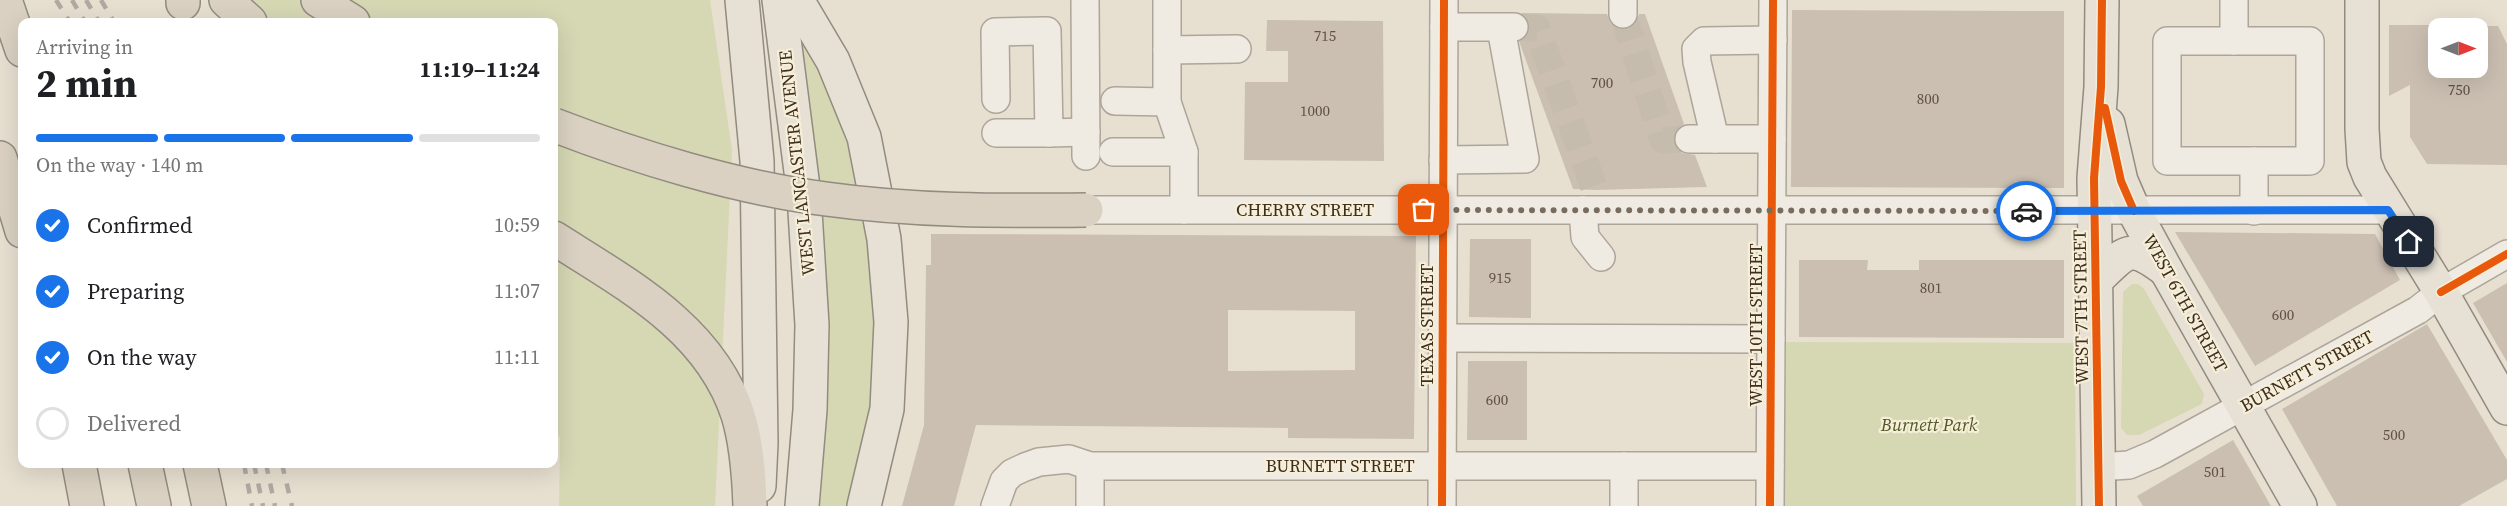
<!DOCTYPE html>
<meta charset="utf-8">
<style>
body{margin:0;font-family:"Source Serif 4",serif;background:#f6f6f6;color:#202124;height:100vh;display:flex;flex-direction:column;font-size:22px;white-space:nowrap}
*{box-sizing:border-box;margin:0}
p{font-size:20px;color:#757577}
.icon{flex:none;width:33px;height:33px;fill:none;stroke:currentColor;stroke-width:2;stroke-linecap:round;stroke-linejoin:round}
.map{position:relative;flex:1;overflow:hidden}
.side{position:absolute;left:18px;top:18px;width:540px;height:450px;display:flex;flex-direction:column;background:#fff;border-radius:12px;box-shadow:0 6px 24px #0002}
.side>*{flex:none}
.needle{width:39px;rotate:90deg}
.tools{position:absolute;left:2428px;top:18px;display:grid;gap:12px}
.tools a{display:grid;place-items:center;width:60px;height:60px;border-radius:12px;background:#fff;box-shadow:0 6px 24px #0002;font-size:30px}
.pin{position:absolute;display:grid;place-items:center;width:51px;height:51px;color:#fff;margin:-26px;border-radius:12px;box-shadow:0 3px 9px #0006}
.courier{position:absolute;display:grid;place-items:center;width:60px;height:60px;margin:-30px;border:4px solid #1a73e8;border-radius:50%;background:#fff;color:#222;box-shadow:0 2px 8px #0007}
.head em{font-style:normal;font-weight:700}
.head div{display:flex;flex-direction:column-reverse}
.head{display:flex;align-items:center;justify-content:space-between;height:102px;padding:0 18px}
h1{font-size:39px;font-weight:700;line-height:45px}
.bar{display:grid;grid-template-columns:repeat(4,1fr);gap:9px 6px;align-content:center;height:72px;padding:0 18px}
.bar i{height:8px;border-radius:4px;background:#e0e0e0}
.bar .active{background:#1a73e8}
.bar p{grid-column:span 4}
ol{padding:0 18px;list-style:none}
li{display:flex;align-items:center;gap:18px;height:66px}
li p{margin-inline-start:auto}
li .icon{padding:6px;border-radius:50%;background:#1a73e8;color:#fff;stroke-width:4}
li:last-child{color:#757577}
li i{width:33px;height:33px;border:3px solid #e0e0e0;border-radius:50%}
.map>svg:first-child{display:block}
.green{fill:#d6d7b3}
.building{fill:#cbbfb2;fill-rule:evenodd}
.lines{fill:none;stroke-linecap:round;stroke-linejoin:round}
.minor-tunnel{stroke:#c5bcae;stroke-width:27;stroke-dasharray:27 14;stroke-linecap:butt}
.minor-casing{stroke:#ada599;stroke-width:30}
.major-casing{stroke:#928b80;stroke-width:36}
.highway-casing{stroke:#928b80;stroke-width:36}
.minor{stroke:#efebe3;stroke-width:27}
.major{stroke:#e6e1d4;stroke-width:33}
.highway{stroke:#dad1c2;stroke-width:33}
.rail{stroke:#afaaa2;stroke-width:4.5;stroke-dasharray:10 10;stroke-linecap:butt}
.highway-bridge-casing{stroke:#928b80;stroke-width:36;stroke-linecap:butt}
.highway-bridge{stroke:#dad1c2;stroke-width:33}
.cycleway-casing{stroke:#f7eed8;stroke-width:11}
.cycleway{stroke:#e8590c;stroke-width:8}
.done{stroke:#786c5e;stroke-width:6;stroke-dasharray:0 10.8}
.route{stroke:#1a73e8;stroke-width:8}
.labels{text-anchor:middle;stroke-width:4.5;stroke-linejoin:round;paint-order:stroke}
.number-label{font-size:15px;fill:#605244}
.street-label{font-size:18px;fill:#3d2e20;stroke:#f7eed8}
.park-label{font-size:18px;font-style:italic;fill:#4d5a26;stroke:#f7eed8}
</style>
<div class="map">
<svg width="2507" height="506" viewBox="0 0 2507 506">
<rect width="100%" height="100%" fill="#e7e0d1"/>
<g class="green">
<path d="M227 0H710L732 150 715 506H559L560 438 554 430V22H223Z"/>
<path d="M801 33 809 54 823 77 843 130 868 220 878 344 873 411 851 506H813L823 267 810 101Z"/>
<path d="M2132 284H2138L2144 289 2204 394 2202 404 2139 435H2127L2121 428 2123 292Z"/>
<path d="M1782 342 2075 343 2076 506H1782Z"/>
</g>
<g class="building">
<path d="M1792 10 2064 11V188L1791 187Z"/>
<path d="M1521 13 1607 14 1610 22 1616 28 1622 30 1631 27 1637 21 1639 14H1645L1684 124 1675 132 1673 138 1675 146 1682 153 1695 155 1707 187 1595 190 1573 189 1520 44 1519 41 1527 35 1530 28 1527 19Z"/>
<path d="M1267 20 1383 21 1384 161 1244 160 1245 82H1288V51H1266Z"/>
<path d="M2389 25H2439V68H2478V26H2498L2507 44V165L2427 164 2410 137V85L2389 96Z"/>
<path d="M2175 232 2375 234 2400 280 2255 366Z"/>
<path d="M931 234 1416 236 1414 439 1288 438V428L976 425 954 506H902L924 425 926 265H931ZM1228 310 1355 311V370L1228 371Z"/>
<path d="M1470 239H1531V318L1469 317Z"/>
<path d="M1799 260H1868L1867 270H1919V260H2064V338L1799 337Z"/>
<path d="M2507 283V362L2473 303Z"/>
<path d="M2427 324 2507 460V479L2459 506H2337L2282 409Z"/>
<path d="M1468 361H1527V440H1467Z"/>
<path d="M2233 440 2271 506H2143L2137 496Z"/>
</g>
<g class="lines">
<g class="minor-tunnel">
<path d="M1623 14 1663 140 1689 139"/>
<path d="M1514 27 1537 28 1595 190"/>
</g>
<defs>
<g id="minor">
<path d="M1085 0 1086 156"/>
<path d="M1167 0V102L1184 152V210"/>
<path d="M1623 0V14"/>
<path d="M2234 0V41H2310V161H2254V211"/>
<path d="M1444 27H1514"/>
<path d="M2234 41H2167V161H2254"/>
<path d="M1167 50 1237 49"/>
<path d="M996 99 995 32 1047 31 1049 133 1086 132"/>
<path d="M1115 101 1167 102"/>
<path d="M996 133H1049"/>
<path d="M1689 139H1715"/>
<path d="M1772 139H1715L1697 62 1696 49 1704 41 1773 40"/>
<path d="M1113 152H1184"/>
<path d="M1443 160 1525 159 1501 28"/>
<path d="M1086 210H2388"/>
<path d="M1583 210 1585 237 1601 257"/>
<path d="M1442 338 1771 339"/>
<path d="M1090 466V506"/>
<path d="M2098 467 2129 465 2155 454 2418 310 2441 292 2507 254"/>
<path d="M1624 505V466"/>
<path d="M995 506 1004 481 1012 473 1025 467 1039 462 1069 459 1090 466H1770"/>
<path d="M1442 506 1444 0"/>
<path d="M1770 506 1773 0"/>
</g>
<g id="major">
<path d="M742 0 757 161 761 443 759 486"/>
<path d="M779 0 804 195 812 325 810 410 802 506"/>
<path d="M797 0 833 61 864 137 884 239 891 322 887 409 864 506"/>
<path d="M2362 0V129L2364 162 2370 177 2441 292 2507 408"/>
<path d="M2108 124 2121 181 2134 211 2166 270 2300 506"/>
<path d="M2096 280C2127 251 2128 242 2166 270"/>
<path d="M2099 506 2094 178 2101 87 2102 0"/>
</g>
<g id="highway">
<path d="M5 0 22 50"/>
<path d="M226 0 250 22"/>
<path d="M318 0 353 22"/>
<path d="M183 3V0"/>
<path d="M0 158 22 231"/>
<path d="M554 238C626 284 710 328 738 415 747 444 749 476 750 506"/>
<path d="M79 464 87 506"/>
<path d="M145 464 154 506"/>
<path d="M200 464 209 506"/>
</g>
</defs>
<use href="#minor" class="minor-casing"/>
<use href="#major" class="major-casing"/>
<use href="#highway" class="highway-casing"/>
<use href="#minor" class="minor"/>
<use href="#major" class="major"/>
<use href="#highway" class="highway"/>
<g class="rail">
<path d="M56 0 70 22"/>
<path d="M72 0 85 22"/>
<path d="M86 0 99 22"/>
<path d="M101 0 114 22"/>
<path d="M244 464 252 506"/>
<path d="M254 464 263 506"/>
<path d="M266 464 275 506"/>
<path d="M282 464 292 506"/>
</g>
<defs>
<path id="highway-bridge" d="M554 125C637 157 738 188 826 199 913 211 999 211 1086 210"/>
</defs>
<use href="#highway-bridge" class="highway-bridge-casing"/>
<use href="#highway-bridge" class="highway-bridge"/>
<defs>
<g id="cycleway">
<path d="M2105 108 2121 181 2134 211"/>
<path d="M2441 292 2507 254"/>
<path d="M1442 506 1444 0"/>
<path d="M1770 506 1773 0"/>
<path d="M2099 506 2094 178 2101 87 2102 0"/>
</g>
</defs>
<use href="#cycleway" class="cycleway-casing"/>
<use href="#cycleway" class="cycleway"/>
</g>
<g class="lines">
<path class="done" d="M1424 210 2026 211"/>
<path class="route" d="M2026 211 2388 210 2409 242"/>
</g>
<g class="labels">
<g class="number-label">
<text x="1325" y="41">715</text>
<text x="1602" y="88">700</text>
<text x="2459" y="95">750</text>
<text x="1928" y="104">800</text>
<text x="1315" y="116">1000</text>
<text x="1500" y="283">915</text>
<text x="1931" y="293">801</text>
<text x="2283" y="320">600</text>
<text x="1497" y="405">600</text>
<text x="2394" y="440">500</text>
<text x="2215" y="477">501</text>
</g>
<g class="street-label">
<text transform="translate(797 163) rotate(-96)" y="6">WEST LANCASTER AVENUE</text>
<text x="1305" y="216">CHERRY STREET</text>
<text transform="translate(2185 303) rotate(61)" y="6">WEST 6TH STREET</text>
<text transform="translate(2081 307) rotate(-91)" y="6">WEST 7TH STREET</text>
<text transform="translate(1427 325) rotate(-90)" y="6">TEXAS STREET</text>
<text transform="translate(1756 325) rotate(-90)" y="6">WEST 10TH STREET</text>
<text transform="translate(2307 371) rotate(-29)" y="6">BURNETT STREET</text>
<text x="1340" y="472">BURNETT STREET</text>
</g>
<g class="park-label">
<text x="1929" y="431">Burnett Park</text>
</g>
</g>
</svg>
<div class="tools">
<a><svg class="needle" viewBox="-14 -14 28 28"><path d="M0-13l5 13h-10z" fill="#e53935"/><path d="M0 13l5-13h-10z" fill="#757577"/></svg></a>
</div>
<div class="pin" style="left:1424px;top:210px;background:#ea580c"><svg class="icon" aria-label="bag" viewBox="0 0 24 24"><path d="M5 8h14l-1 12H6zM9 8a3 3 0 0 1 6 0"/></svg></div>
<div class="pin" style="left:2409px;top:242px;background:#1f2937"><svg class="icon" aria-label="home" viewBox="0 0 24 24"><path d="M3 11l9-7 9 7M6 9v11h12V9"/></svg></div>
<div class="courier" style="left:2026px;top:211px"><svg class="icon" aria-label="car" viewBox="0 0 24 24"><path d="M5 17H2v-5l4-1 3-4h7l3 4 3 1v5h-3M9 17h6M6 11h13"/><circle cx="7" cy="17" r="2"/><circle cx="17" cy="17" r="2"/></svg></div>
<section class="side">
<div class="head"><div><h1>2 min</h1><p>Arriving in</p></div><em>11:19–11:24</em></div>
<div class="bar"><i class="active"></i><i class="active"></i><i class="active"></i><i></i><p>On the way · 140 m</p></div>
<ol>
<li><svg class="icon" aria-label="check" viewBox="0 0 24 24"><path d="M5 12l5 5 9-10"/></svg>Confirmed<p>10:59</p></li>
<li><svg class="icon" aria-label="check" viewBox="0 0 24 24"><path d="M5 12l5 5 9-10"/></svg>Preparing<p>11:07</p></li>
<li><svg class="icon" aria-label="check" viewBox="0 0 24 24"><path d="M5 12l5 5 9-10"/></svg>On the way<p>11:11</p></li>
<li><i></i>Delivered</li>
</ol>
</section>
</div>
